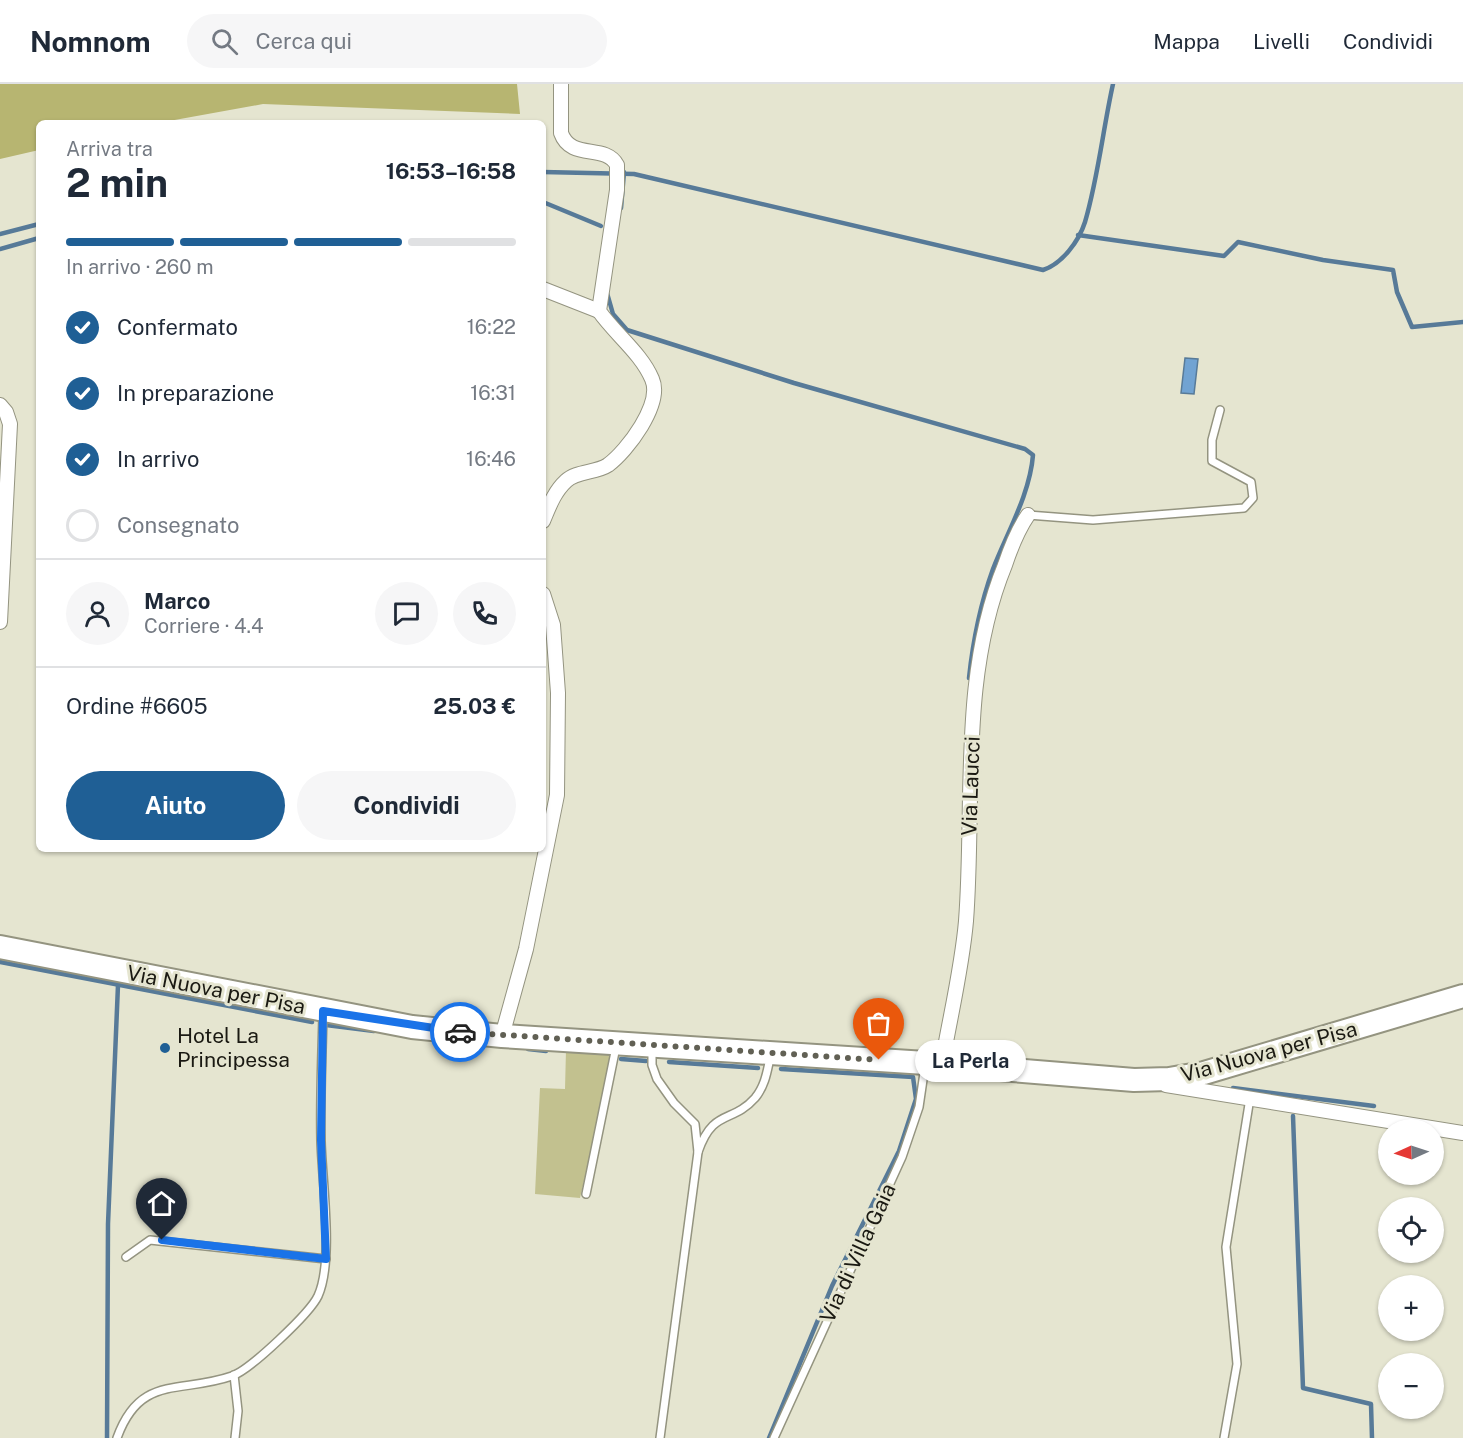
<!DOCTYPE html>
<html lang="it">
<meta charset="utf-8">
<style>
body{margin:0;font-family:"Public Sans",sans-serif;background:#f6f6f7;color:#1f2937;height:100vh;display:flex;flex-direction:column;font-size:22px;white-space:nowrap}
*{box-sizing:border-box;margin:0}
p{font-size:20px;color:#747a83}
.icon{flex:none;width:33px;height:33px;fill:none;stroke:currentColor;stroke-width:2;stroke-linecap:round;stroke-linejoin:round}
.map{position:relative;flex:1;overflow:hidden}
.details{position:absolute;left:36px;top:36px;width:510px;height:732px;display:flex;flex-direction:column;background:#fff;border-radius:9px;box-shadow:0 2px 4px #0004}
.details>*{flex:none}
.needle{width:39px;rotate:267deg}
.fabs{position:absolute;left:1378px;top:1035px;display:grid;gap:12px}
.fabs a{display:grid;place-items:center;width:66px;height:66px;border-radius:50%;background:#fff;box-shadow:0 2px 4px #0004;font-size:30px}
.pin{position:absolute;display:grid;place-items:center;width:51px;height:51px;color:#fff;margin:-62px -26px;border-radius:50% 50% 50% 0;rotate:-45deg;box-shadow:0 0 6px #0007}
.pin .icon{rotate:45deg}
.courier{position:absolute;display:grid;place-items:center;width:60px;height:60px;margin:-30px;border:4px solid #1a73e8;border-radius:50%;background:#fff;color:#222;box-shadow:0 2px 8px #0007}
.bubble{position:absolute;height:42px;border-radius:21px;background:#fff;box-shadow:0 2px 4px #0004;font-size:20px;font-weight:700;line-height:42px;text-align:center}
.head em{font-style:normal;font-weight:700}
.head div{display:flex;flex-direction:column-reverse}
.head{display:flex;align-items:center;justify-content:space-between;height:102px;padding:0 30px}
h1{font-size:39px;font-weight:700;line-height:45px}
.bar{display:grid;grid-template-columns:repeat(4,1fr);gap:9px 6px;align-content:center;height:72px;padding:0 30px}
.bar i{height:8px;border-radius:4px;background:#e0e1e3}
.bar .selected{background:#1f5f95}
.bar p{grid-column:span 4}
.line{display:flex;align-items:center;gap:15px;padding:0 30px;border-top:2px solid #e0e1e3}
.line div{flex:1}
.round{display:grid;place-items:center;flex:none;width:63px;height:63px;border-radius:32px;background:#f6f6f7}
ol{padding:0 30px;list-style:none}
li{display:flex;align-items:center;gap:18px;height:66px}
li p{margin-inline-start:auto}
li .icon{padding:6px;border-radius:50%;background:#1f5f95;color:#fff;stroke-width:4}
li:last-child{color:#747a83}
li i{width:33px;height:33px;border:3px solid #e0e1e3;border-radius:50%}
.cta{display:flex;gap:12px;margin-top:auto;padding:12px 30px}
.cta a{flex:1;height:69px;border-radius:36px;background:#1f5f95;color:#fff;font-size:24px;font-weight:700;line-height:69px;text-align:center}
.cta a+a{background:#f6f6f7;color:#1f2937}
header{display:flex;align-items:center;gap:36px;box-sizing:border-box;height:84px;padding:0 30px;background:#fff;border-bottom:2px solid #e0e1e3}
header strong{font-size:28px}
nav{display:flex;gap:33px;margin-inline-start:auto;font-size:21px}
.search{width:420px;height:54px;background:#f6f6f7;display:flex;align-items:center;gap:15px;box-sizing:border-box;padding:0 21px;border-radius:33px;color:#747a83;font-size:22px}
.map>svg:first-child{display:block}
.green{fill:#c2c18f}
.forest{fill:#b7b571}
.water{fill:#71a3d2;stroke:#577a98;stroke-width:1.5}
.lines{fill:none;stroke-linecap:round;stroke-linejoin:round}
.stream{stroke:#577a98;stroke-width:4.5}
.service-casing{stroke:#949480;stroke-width:10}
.minor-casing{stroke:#949480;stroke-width:16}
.primary-casing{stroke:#949480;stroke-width:26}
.service{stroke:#fff;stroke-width:7}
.minor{stroke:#fff;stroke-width:14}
.primary{stroke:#fff;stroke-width:22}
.done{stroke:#616054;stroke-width:6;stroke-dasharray:0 10.8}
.route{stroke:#1a73e8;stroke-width:8}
.poi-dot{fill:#1f5f95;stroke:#e5e5d0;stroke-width:2}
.labels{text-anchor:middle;stroke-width:6;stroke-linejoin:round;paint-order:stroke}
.street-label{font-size:21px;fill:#1a1912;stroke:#e5e5d0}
.poi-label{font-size:21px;fill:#1a1912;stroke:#e5e5d0;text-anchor:start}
</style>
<header>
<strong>Nomnom</strong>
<div class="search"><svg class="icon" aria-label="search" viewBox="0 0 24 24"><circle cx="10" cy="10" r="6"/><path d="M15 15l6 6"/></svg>Cerca qui</div>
<nav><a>Mappa</a><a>Livelli</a><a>Condividi</a></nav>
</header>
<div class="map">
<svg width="1463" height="1354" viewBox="0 0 1463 1354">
<rect width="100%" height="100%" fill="#e5e5d0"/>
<path class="green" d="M566 966 614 969 580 1114 535 1110 540 1004 565 1005Z"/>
<path class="forest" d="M0 0H517L520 30 263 20 158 39H39V66L0 75Z"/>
<path class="water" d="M1185 274 1198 275 1194 310 1181 309Z"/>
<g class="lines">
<g class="stream">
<path d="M543 88 634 90 1043 186C1062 180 1079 157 1085 138 1098 94 1103 45 1113 0"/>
<path d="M543 118 601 142"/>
<path d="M621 124 624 88"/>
<path d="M0 150 39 140"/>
<path d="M1078 151 1224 172 1238 158 1323 176 1393 186 1397 208 1412 243 1463 238"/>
<path d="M0 165 39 154"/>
<path d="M607 209 613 230 627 246 794 299 1025 365 1033 371C1030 410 1007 449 993 485 980 521 973 556 969 594"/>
<path d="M0 878 312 938"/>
<path d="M326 941 374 947"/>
<path d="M528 965 546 967"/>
<path d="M621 975 646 977"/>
<path d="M669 978 758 984"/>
<path d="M1233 1004 1374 1022"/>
<path d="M1293 1032 1303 1304 1371 1320 1372 1354"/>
<path d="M107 1354 108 1140 118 901"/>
<path d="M769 1354 832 1202 899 1067 916 1015 913 993 781 985"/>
</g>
<defs>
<g id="service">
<path d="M1028 431 1093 436 1244 424 1253 414 1251 398 1212 377V356L1220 326"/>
<path d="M652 965V981L657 995 674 1019 695 1040 698 1068C713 1024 732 1040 755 1014 765 1002 767 988 770 974"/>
<path d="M586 1110 616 963"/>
<path d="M126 1173 150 1156 326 1175"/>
<path d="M234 1291 238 1327 235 1354"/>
<path d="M117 1354C140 1290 180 1310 232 1292 250 1286 310 1229 318 1212 334 1177 322 1097 321 1057 320 1015 322 972 323 930"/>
<path d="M660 1354 698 1068"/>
<path d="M774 1354 902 1073 919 1023 925 982"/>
<path d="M1224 1354 1237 1280 1226 1163 1250 1014"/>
</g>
<g id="minor">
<path d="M543 205 599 227"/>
<path d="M0 321 6 328 10 340 0 538"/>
<path d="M543 437C549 423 554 408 566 397 576 387 596 389 608 381 627 367 663 320 652 295 641 269 615 250 599 227L617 106V81C605 59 571 77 561 49V0"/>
<path d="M502 952 526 865 557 711 558 609 553 541 543 510"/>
<path d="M942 980C950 933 962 884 966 837 975 718 959 593 1005 481 1011 463 1017 447 1028 431"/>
<path d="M1166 1001 1463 1049"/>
</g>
<path id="primary" d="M0 863 412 943 502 952 926 979 1134 996 1169 995 1204 989 1463 912"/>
</defs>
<use href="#service" class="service-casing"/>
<use href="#minor" class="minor-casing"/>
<use href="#primary" class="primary-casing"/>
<use href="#service" class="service"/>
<use href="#minor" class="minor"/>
<use href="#primary" class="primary"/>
</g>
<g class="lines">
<path class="done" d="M460 948 879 976"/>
<path class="route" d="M162 1156 326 1175 321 1056 323 927 460 948"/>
</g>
<circle class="poi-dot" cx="165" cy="964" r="6"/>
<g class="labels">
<g class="street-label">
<text transform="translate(971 702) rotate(-88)" y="7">Via Laucci</text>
<text transform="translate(216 906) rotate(11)" y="7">Via Nuova per Pisa</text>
<text transform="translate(1269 968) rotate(-15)" y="7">Via Nuova per Pisa</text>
<text transform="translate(858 1169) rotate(-65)" y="7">Via di Villa Gaia</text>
</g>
<g class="poi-label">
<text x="177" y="959">Hotel La<tspan x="177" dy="24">Principessa</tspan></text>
</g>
</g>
</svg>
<div class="fabs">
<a><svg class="needle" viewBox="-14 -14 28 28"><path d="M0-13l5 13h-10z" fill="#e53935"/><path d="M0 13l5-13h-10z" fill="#747a83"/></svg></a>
<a><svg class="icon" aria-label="locate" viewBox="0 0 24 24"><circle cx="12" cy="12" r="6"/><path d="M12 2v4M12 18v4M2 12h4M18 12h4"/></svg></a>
<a>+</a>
<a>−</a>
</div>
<div class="pin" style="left:879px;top:976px;background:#ea580c"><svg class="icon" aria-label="bag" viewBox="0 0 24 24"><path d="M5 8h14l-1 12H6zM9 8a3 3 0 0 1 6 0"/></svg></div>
<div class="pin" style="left:162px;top:1156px;background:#1f2937"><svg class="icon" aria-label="home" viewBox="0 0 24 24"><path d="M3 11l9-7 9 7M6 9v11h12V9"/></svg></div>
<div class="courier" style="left:460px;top:948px"><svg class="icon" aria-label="car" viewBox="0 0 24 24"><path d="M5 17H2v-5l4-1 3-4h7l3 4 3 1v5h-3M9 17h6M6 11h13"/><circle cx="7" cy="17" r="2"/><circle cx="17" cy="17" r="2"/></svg></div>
<div class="bubble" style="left:915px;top:956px;width:111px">La Perla</div>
<section class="details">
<div class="head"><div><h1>2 min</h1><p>Arriva tra</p></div><em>16:53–16:58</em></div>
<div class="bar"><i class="selected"></i><i class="selected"></i><i class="selected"></i><i></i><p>In arrivo · 260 m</p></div>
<ol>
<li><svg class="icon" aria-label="check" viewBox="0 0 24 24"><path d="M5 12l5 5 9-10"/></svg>Confermato<p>16:22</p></li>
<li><svg class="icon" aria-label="check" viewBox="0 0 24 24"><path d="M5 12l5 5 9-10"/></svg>In preparazione<p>16:31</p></li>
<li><svg class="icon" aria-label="check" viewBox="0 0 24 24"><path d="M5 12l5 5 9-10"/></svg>In arrivo<p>16:46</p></li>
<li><i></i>Consegnato</li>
</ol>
<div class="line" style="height:108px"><a class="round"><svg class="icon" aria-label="person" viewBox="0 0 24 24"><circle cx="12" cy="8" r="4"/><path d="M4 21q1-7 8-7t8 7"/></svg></a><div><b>Marco</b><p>Corriere · 4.4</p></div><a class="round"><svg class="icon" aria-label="chat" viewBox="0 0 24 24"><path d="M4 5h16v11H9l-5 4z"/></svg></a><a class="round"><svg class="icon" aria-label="phone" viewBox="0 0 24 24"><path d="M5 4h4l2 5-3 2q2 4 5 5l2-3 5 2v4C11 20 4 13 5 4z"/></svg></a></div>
<div class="line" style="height:78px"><div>Ordine #6605</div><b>25.03 €</b></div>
<div class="cta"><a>Aiuto</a><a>Condividi</a></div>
</section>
</div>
